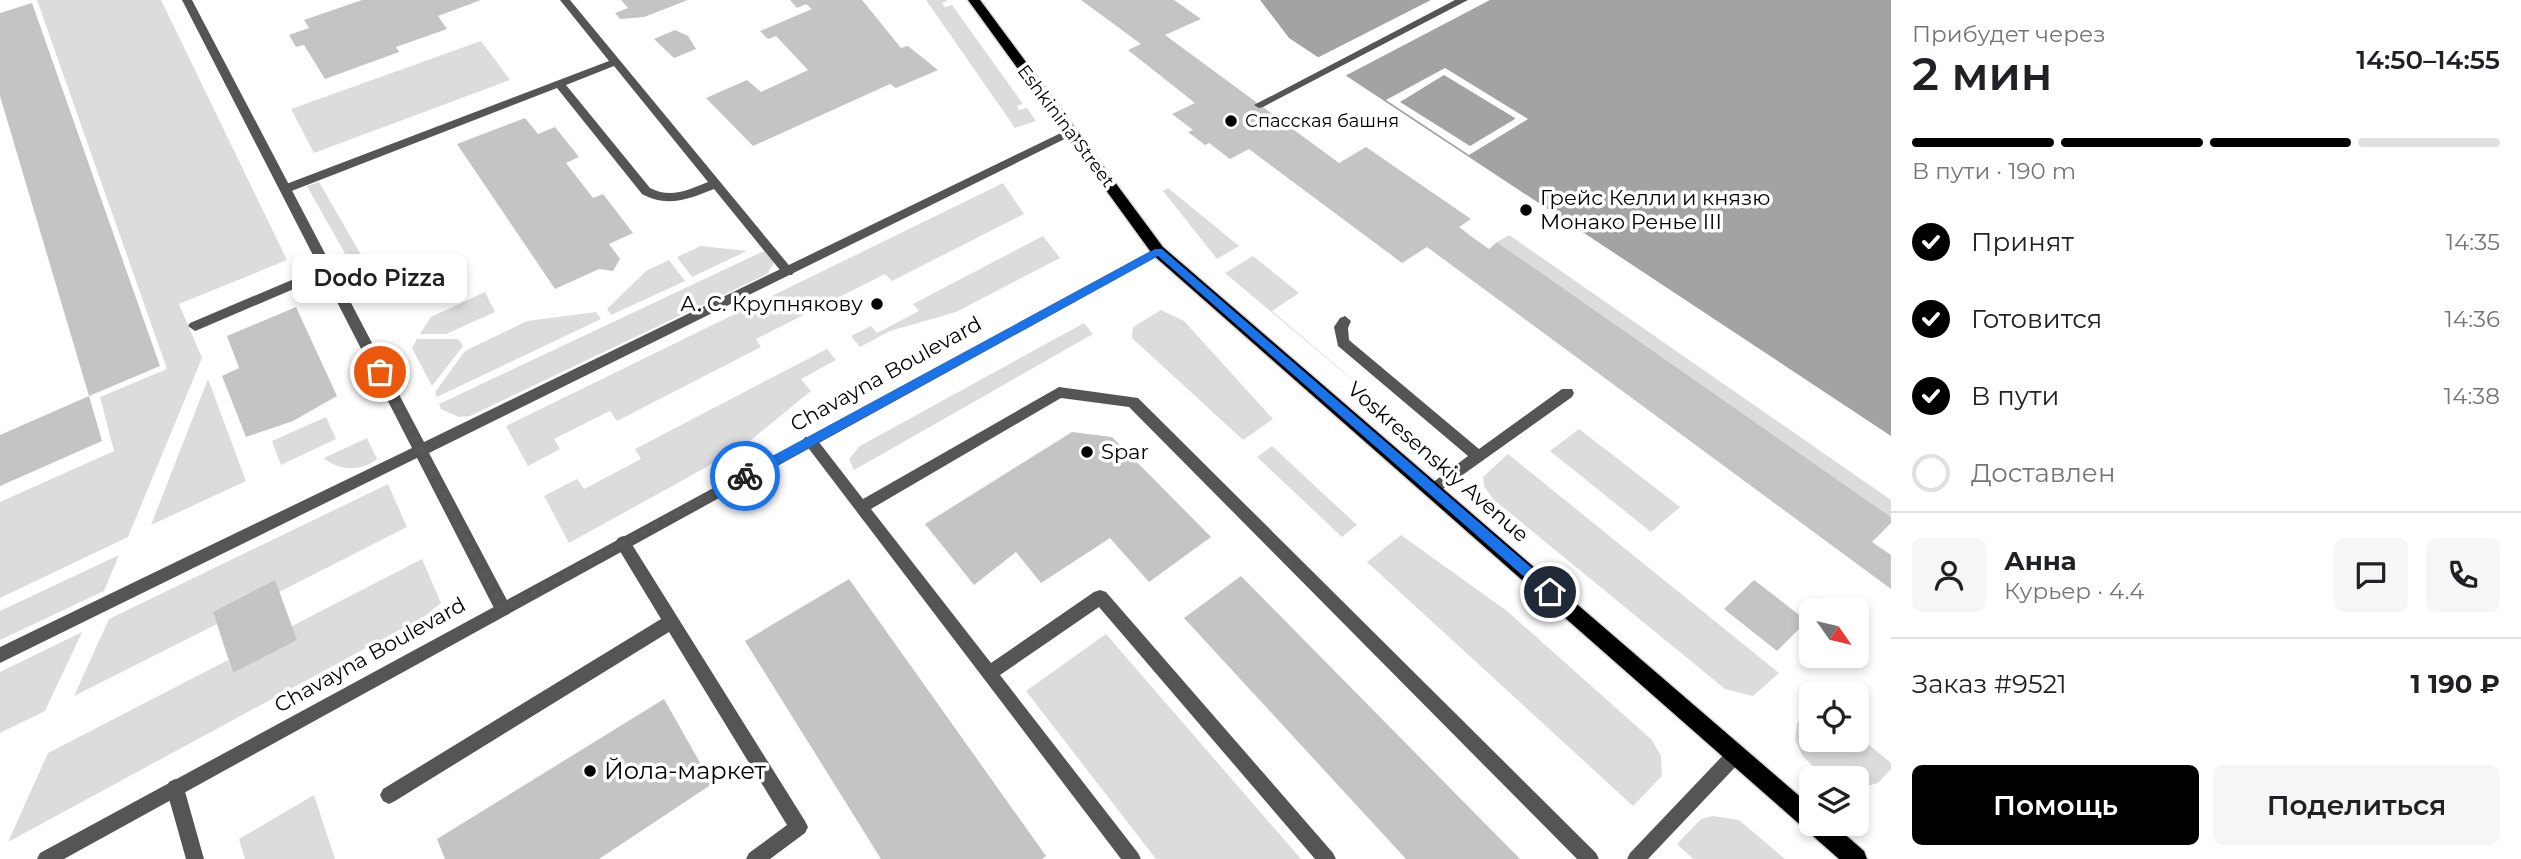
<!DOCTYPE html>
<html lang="ru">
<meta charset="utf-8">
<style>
body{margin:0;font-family:Montserrat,sans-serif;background:#f6f6f6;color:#202124;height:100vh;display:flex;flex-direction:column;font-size:26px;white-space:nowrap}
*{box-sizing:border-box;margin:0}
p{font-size:23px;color:#757577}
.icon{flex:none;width:38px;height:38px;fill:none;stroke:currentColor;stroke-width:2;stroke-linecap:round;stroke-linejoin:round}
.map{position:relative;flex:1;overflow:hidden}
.drawer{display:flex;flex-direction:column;background:#fff;width:630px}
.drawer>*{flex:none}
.needle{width:46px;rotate:124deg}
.controls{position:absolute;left:1799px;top:598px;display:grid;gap:14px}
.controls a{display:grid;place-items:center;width:70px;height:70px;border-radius:10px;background:#fff;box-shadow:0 4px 10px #0003;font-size:35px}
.pin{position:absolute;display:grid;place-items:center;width:60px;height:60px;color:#fff;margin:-30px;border:4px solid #fff;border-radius:50%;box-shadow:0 2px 7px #0007}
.courier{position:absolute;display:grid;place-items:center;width:70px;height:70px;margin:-35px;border:5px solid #1a73e8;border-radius:50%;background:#fff;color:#222;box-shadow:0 2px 9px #0007}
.bubble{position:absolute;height:49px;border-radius:10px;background:#fff;box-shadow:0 4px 10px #0003;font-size:23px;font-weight:600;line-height:49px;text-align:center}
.summary em{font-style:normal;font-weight:600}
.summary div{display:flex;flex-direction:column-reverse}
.summary{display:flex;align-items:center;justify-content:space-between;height:119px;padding:0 21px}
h1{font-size:46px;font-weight:600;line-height:52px}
.bar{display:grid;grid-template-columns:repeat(4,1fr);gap:10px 7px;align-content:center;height:84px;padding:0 21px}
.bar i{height:9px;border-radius:5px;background:#e0e0e0}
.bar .current{background:#000}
.bar p{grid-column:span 4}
.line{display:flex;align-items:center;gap:18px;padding:0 21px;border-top:2px solid #e0e0e0}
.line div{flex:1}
.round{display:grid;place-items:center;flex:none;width:74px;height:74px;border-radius:10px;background:#f6f6f6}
ol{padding:0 21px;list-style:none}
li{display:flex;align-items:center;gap:21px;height:77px}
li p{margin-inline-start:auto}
li .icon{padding:7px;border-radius:50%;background:#000;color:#fff;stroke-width:4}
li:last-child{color:#757577}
li i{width:38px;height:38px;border:4px solid #e0e0e0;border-radius:50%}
.button{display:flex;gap:14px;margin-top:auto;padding:14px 21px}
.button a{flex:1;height:80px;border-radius:10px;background:#000;color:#fff;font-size:28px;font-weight:600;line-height:80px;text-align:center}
.button a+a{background:#f6f6f6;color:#202124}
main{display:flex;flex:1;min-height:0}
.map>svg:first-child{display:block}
.green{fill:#dcdcdc}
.water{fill:#a3a3a3}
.pier{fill:#fff;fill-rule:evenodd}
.building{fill:#c4c4c4}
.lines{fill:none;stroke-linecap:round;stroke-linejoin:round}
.primary-casing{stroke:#dbdbdb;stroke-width:3}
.service{fill:#555;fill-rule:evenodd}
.pedestrian{fill:#555;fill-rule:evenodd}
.minor{fill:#555;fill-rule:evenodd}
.tertiary{fill:#555;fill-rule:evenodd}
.primary{fill:#000;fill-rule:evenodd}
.route{fill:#1a73e8}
.done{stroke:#595959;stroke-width:7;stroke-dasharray:0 12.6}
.poi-dot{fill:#000;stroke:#fff;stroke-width:2.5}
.labels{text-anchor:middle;stroke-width:7;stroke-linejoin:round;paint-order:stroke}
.far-poi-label{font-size:18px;fill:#000;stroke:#fff;text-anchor:start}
.far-street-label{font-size:18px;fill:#000;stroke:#fff}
.poi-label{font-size:21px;fill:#000;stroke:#fff;text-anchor:start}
.street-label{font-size:21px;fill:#000;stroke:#fff}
.near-poi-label{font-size:24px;fill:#000;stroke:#fff;text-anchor:start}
</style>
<main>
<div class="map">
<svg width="1891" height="859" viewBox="0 0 1891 859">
<rect width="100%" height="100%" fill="#fff"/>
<g class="green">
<path d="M37 0H161L287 260 179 304 202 358 128 537 0 598V502L114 451 100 397 167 369Z"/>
<path d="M926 0H948L942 3 945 7 952 5 1023 104 1017 106 1019 110 1027 108 1036 121 1015 128Z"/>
<path d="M481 41 510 80 314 153 291 109Z"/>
<path d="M319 182 383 293 370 298 307 186Z"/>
<path d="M1003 183 1024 214 892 281 885 274 756 339 761 347 617 421 610 411 554 439 560 449 528 466 506 426Z"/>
<path d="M1168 188 1239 246 1217 259 1163 191Z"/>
<path d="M1509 235 1891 500V517L1497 242Z"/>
<path d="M1043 236 1060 258 956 312 890 331 860 347 851 336 871 326 877 333 919 311 913 304Z"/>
<path d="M701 246 747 251 692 277 677 257Z"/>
<path d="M766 250 774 263 767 274 470 416 459 417 441 409 439 404Z"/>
<path d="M1253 256 1299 293 1272 311 1427 443 1225 273Z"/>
<path d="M669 260 685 281 611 315 607 309 646 271Z"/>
<path d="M485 292 495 312 446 334H420L431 317Z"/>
<path d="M1161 310 1184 321 1273 419 1243 440 1132 338 1133 327Z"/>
<path d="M596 312 601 319 437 397 435 392 465 351 527 321Z"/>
<path d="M1084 323 1093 334 854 470 849 459 860 446Z"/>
<path d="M417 339H458L463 346 432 386 412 348Z"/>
<path d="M827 349 836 360 801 379 811 391 741 448 569 543 544 496 577 479 584 489 641 459 635 449Z"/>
<path d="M208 379 246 481 151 525Z"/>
<path d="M326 417 336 439 281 465 272 441Z"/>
<path d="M1579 429 1680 507 1651 532 1550 451Z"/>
<path d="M367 438 377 459C361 472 339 471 324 458Z"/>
<path d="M1272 446 1357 525 1342 537 1257 457Z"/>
<path d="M1508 454 1779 673 1753 696 1725 689 1493 499 1484 486 1483 477Z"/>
<path d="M388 484 407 527 279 592 275 581 213 612 217 624 74 696 109 619Z"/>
<path d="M1401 535 1507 611 1652 740 1661 756 1662 776 1633 806 1367 562Z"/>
<path d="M119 555 104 591 0 640V611Z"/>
<path d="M422 559 441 603 425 616 8 842 48 753 228 660 233 673 296 640 292 626Z"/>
<path d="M82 632 45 711 0 733V672Z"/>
<path d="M1106 634 1301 859H1156L1026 691Z"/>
<path d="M1811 707V740H1857V735L1891 763V769L1878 783 1857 789V779H1825L1802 755 1795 740 1797 723Z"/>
<path d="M314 795 335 859H245L239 839Z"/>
<path d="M1713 816 1739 820 1785 859H1693L1677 844 1701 819Z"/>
</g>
<path class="water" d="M1260 0H1891V436L1289 38Z"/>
<g class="pier">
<path d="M1431 0H1490L1343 77 1315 59Z"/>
<path d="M1445 68 1528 119 1469 155 1386 100ZM1444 75 1515 118V119L1470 146 1400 102Z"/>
</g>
<g class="building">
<path d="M362 0H481L438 16 447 29 396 47 399 52 325 79 304 45 296 47 289 35 309 28 304 20Z"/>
<path d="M621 0H688L644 17 620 19 615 13 628 8Z"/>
<path d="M790 0H862L901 48 908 46 938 70 896 88 890 84 753 146 706 98 747 80 761 92 808 70 776 36 768 39 760 31 812 9 806 4 797 8Z"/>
<path d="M1081 0H1174L1201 19 1165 35 1339 163 1366 147 1471 219 1459 227 1472 237 1489 249 1497 242 1891 517V523L1872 542 1891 555V589L1427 247 1402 263 1249 149 1230 159 1209 143 1205 145 1188 132 1193 130 1172 114 1195 103 1128 50 1141 44Z"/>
<path d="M32 3 160 366 89 396 0 96V13Z"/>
<path d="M675 30 688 36 696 49 674 58 654 39Z"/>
<path d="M525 118 538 134 555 127 579 157 566 163 593 198 603 194 633 233 609 244 620 259 613 271 599 269 555 289 457 144Z"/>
<path d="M296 307 337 396 293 421 246 437 222 376 239 368 227 336Z"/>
<path d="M89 396 102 441 0 486V435Z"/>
<path d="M1072 432 1112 437 1211 537 1149 582 1110 538 1041 583 1016 552 974 585 925 524Z"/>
<path d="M1241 576 1520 859H1406L1184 618Z"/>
<path d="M849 579 1046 856 1042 859H881L745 641Z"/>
<path d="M275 580 297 640 233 673 213 612Z"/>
<path d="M1754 580 1807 621 1777 651 1724 609Z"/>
<path d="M664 699 712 784 599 859H445L437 839Z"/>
</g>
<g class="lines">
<defs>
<path id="primary" d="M968 0H980L1163 247 1811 806V824H1833L1864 851 1867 859H1839L1153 255Z"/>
</defs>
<use href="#primary" class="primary-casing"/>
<g class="service">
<path d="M560 0H570L792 269 794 272 792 275H784L714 189C689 199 667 208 642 194L557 88 289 192H281V186L609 61ZM614 66 708 182C688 190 671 199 650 188L566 85Z"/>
<path d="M327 265 331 267 333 270 331 273 200 329 195 331 188 326 190 323Z"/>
<path d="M1345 316 1351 321 1348 328 1349 340 1479 449 1562 389H1572L1574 393 1572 397 1433 496 1428 494 1426 490 1428 486 1468 456 1338 346 1334 327 1340 318Z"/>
<path d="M1059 387 1138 398 1596 853 1599 859H1577L1129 407 1061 398 871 509 991 663 1094 592 1100 590 1106 592 1333 853 1336 859H1315L1099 607 1000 675 1138 853 1141 859H1121L803 441 805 437H815L863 499Z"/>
<path d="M623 536 628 538 805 821 808 827 805 833 770 859H746L749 853 787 825 669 632 395 801 389 804 383 801 380 795 383 789 661 619 615 543 618 538Z"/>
<path d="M1736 745 1742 748 1745 754 1742 760 1648 859H1627L1630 853 1730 748Z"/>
</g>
<path class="pedestrian" d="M1455 0H1468L1263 107 1259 108 1254 105Z"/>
<g class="minor">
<path d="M182 0H192L424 442 1067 130H1075L1077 133 429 453 509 604 511 609 509 614 503 616 497 614 417 458 0 663V647L412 448Z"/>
<path d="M175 779 181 782 184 788 204 859H186L166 788 169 782Z"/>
</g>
<path class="tertiary" d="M1158 247 1162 248 1164 251 1162 254 64 859H37L40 853Z"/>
<use href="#primary" class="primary"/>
</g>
<path class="route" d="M1155 249H1162L1555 588V596H1546L1158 256 750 480H741V473Z"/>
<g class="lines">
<path class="done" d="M380 372 503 609 745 476"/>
</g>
<g class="poi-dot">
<circle cx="1231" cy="121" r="7"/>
<circle cx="1526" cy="210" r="7"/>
<circle cx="877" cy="304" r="7"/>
<circle cx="1087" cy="452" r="7"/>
<circle cx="590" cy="771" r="7"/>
</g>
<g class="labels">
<g class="far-poi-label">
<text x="1245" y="127">Спасская башня</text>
</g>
<g class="far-street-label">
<text transform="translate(1066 126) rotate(53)" y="6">Eshkinina Street</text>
</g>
<g class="poi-label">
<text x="1540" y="205">Грейс Келли и князю<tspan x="1540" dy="24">Монако Ренье III</tspan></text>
<text x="863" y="311" text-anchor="end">А. С. Крупнякову</text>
<text x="1101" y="459">Spar</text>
</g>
<g class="street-label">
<text transform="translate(886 374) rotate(-29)" y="7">Chavayna Boulevard</text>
<text transform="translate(1438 462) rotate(41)" y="7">Voskresenskiy Avenue</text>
<text transform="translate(370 655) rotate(-29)" y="7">Chavayna Boulevard</text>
</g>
<g class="near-poi-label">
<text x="604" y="779">Йола-маркет</text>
</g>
</g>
</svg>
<div class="controls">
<a><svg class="needle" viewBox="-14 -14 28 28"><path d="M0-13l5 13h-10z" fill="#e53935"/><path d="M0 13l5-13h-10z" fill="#757577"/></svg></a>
<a><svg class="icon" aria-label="locate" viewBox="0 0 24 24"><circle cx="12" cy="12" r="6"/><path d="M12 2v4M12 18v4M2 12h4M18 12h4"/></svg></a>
<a><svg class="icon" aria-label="layers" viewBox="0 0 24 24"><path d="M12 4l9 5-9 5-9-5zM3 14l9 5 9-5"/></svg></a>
</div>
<div class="pin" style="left:380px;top:372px;background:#ea580c"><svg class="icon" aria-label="bag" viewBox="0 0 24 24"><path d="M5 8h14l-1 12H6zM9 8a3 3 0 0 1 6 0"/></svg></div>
<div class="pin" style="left:1550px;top:592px;background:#1f2937"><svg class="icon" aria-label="home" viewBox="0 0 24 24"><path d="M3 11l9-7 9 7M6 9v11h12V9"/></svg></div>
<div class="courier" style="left:745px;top:476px"><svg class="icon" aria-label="bike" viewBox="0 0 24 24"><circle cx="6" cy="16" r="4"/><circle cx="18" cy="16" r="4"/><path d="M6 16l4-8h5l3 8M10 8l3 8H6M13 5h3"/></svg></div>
<div class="bubble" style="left:292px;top:254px;width:175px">Dodo Pizza</div>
</div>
<section class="drawer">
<div class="summary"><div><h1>2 мин</h1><p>Прибудет через</p></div><em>14:50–14:55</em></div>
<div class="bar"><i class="current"></i><i class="current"></i><i class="current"></i><i></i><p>В пути · 190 m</p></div>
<ol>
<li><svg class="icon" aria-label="check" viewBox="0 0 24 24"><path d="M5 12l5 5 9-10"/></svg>Принят<p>14:35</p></li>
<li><svg class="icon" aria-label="check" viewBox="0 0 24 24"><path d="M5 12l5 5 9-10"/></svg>Готовится<p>14:36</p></li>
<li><svg class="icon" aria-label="check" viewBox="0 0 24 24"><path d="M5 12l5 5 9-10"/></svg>В пути<p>14:38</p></li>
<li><i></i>Доставлен</li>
</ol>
<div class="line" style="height:126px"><a class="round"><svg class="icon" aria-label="person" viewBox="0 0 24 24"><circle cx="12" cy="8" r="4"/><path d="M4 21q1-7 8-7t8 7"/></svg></a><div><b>Анна</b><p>Курьер · 4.4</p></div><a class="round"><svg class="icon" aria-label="chat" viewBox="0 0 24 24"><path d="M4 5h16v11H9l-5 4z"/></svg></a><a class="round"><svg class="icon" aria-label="phone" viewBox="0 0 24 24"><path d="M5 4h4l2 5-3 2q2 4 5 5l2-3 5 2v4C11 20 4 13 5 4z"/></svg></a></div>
<div class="line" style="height:91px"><div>Заказ #9521</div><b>1 190 ₽</b></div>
<div class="button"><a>Помощь</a><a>Поделиться</a></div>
</section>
</main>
